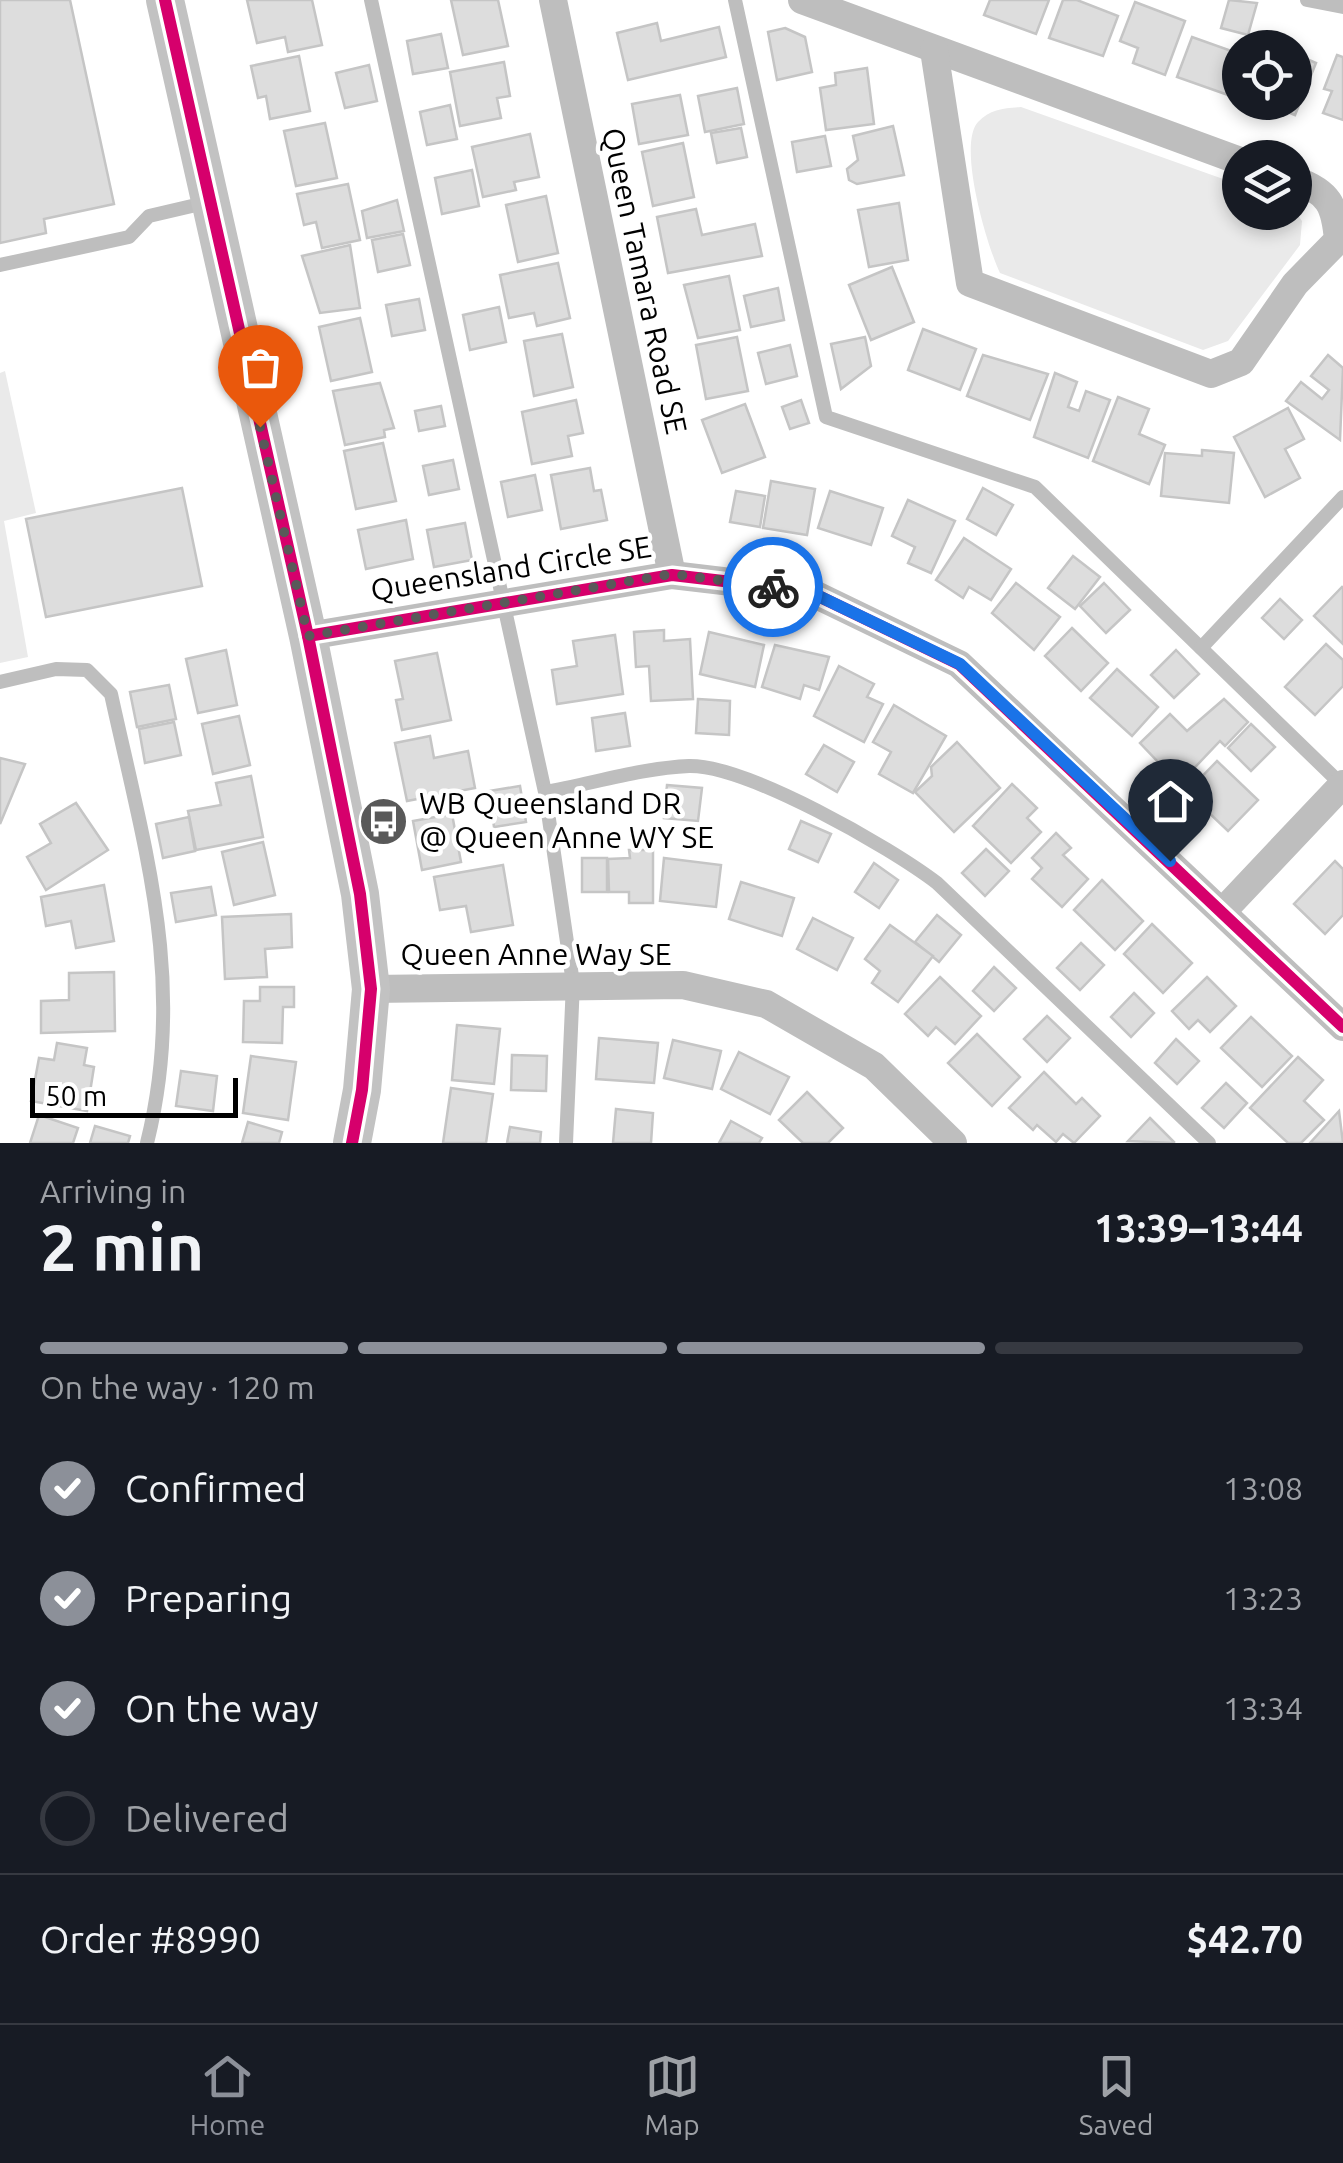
<!DOCTYPE html>
<meta charset="utf-8">
<style>
body{margin:0;font-family:Ubuntu,sans-serif;background:#242831;color:#f1f3f6;height:100vh;display:flex;flex-direction:column;font-size:38px;white-space:nowrap}
*{box-sizing:border-box;margin:0}
p{font-size:32px;color:#9ea1a6}
.icon{flex:none;width:55px;height:55px;fill:none;stroke:currentColor;stroke-width:2;stroke-linecap:round;stroke-linejoin:round}
.map{position:relative;height:1143px;overflow:hidden}
.side{display:flex;flex-direction:column;background:#171b24;flex:1}
.side>*{flex:none}
.tools{position:absolute;left:1222px;top:30px;display:grid;gap:20px}
.tools a{display:grid;place-items:center;width:90px;height:90px;border-radius:50%;background:#171b24;box-shadow:0 5px 15px #0003;font-size:50px}
.scale{position:absolute;left:30px;bottom:25px;width:208px;box-sizing:border-box;padding-left:10px;border:5px solid #000;border-top:0;font-size:28px;line-height:35px;white-space:nowrap;color:#000;-webkit-text-stroke:8px #fff;paint-order:stroke}
.pin{position:absolute;display:grid;place-items:center;width:85px;height:85px;color:#fff;margin:-102px -42px;border-radius:50% 50% 50% 0;rotate:-45deg;box-shadow:0 0 10px #0007}
.pin .icon{rotate:45deg}
.courier{position:absolute;display:grid;place-items:center;width:100px;height:100px;margin:-50px;border:8px solid #1a73e8;border-radius:50%;background:#fff;color:#222;box-shadow:0 2px 12px #0007}
.summary em{font-style:normal;font-weight:700}
.summary div{display:flex;flex-direction:column-reverse}
.summary{display:flex;align-items:center;justify-content:space-between;height:170px;padding:0 40px}
h1{font-size:65px;font-weight:700;line-height:75px}
.bar{display:grid;grid-template-columns:repeat(4,1fr);gap:15px 10px;align-content:center;height:120px;padding:0 40px}
.bar i{height:12px;border-radius:8px;background:#363941}
.bar .current{background:#8c9099}
.bar p{grid-column:span 4}
.line{display:flex;align-items:center;gap:25px;padding:0 40px;border-top:2px solid #363941}
.line div{flex:1}
ol{padding:0 40px;list-style:none}
li{display:flex;align-items:center;gap:30px;height:110px}
li p{margin-inline-start:auto}
li .icon{padding:10px;border-radius:50%;background:#8c9099;color:#fff;stroke-width:4}
li:last-child{color:#9ea1a6}
li i{width:55px;height:55px;border:5px solid #363941;border-radius:50%}
.menu{display:flex;justify-content:space-around;align-items:center;height:140px;border-top:2px solid #363941;background:#171b24;font-size:28px;color:#9ea1a6}
.menu a{display:grid;justify-items:center;gap:5px}
.menu .current{color:#8c9099}
.map>svg:first-child{display:block}
.green{fill:#eaeaea}
.building{fill:#ddd;stroke:#c5c5c5;stroke-width:2.5}
.lines{fill:none;stroke-linecap:round;stroke-linejoin:round}
.lane{stroke:#bebebe;stroke-width:14}
.street{stroke:#bebebe;stroke-width:28}
.secondary{stroke:#c2c2c2;stroke-width:38}
.cycleway-casing{stroke:#fff;stroke-width:19}
.cycleway{stroke:#d6006c;stroke-width:12}
.done{stroke:#595959;stroke-width:10;stroke-dasharray:0 18}
.route{stroke:#1a73e8;stroke-width:12}
.labels{text-anchor:middle;stroke-width:9;stroke-linejoin:round;paint-order:stroke}
.street-label{font-size:30px;fill:#000;stroke:#fff}
.poi-label{font-size:30px;fill:#000;stroke:#fff;text-anchor:start}
</style>
<div class="map">
<svg width="1343" height="1143" viewBox="0 0 1343 1143">
<rect width="100%" height="100%" fill="#fff"/>
<g class="green">
<path d="M1021 107 1240 185V212L1295 211 1302 221 1300 245 1228 341 1203 350 1000 273C987 246 957 145 978 122 990 109 1004 108 1021 107Z"/>
<path d="M5 371 36 513 4 521 28 657 0 663V373Z"/>
</g>
<g class="building">
<path d="M0 0H70L114 204 44 219 46 233 0 243Z"/>
<path d="M247 0H312L322 45 288 52 285 37 257 43Z"/>
<path d="M451 0H498L508 46 463 55Z"/>
<path d="M990 0H1049L1036 34 984 15Z"/>
<path d="M1063 0H1077L1118 16 1103 56 1049 38Z"/>
<path d="M1229 0 1257 3 1248 35 1221 28Z"/>
<path d="M1135 2 1185 21 1165 75 1133 63 1138 48 1120 41Z"/>
<path d="M657 23 661 41 719 27 726 57 628 80 617 33Z"/>
<path d="M785 28 805 37 812 72 777 80 768 32Z"/>
<path d="M441 34 448 68 413 74 407 41Z"/>
<path d="M1192 37 1240 54 1231 96 1177 77Z"/>
<path d="M1295 54 1316 63 1295 115 1263 102H1295Z"/>
<path d="M1337 55 1343 57V120L1323 113 1332 91 1324 89Z"/>
<path d="M299 56 310 111 270 119 266 96 258 98 251 66Z"/>
<path d="M504 62 510 96 497 98 501 118 460 126 450 72Z"/>
<path d="M369 65 377 101 345 108 336 73Z"/>
<path d="M867 68 874 124 826 130 820 88 836 85 835 73Z"/>
<path d="M737 88 744 124 705 132 698 96Z"/>
<path d="M680 95 688 135 639 144 632 104Z"/>
<path d="M450 105 457 139 427 145 420 112Z"/>
<path d="M325 123 337 178 296 186 284 131Z"/>
<path d="M893 126 904 175 857 184 849 180 847 169 858 160 853 136Z"/>
<path d="M741 128 747 157 717 163 711 133Z"/>
<path d="M530 134 539 177 514 182 516 190 483 197 472 147Z"/>
<path d="M825 136 831 166 797 172 792 142Z"/>
<path d="M683 143 694 197 653 206 642 152Z"/>
<path d="M472 170 479 206 442 214 435 178Z"/>
<path d="M348 184 360 240 322 248 316 222 304 225 297 194Z"/>
<path d="M546 196 558 253 518 262 506 205Z"/>
<path d="M397 200 404 231 367 238 362 211Z"/>
<path d="M899 203 908 260 869 267 858 210Z"/>
<path d="M696 209 702 235 755 224 762 256 668 273 657 217Z"/>
<path d="M403 234 410 265 378 272 372 240Z"/>
<path d="M350 245 360 308 320 313 302 256Z"/>
<path d="M558 263 570 318 537 326 534 313 509 318 500 275Z"/>
<path d="M892 267 914 322 871 340 849 285Z"/>
<path d="M729 276 740 330 698 338 684 285Z"/>
<path d="M778 288 784 320 751 327 744 296Z"/>
<path d="M419 299 425 330 392 336 386 305Z"/>
<path d="M499 307 506 342 470 350 463 315Z"/>
<path d="M360 318 372 372 331 381 319 327Z"/>
<path d="M923 329 976 349 960 390 908 370Z"/>
<path d="M562 334 573 387 534 396 524 341Z"/>
<path d="M737 337 748 391 706 399 696 345Z"/>
<path d="M865 337 871 366 841 389 831 344Z"/>
<path d="M790 345 797 376 766 384 758 353Z"/>
<path d="M983 355 1048 374 1030 420 967 396Z"/>
<path d="M1328 355 1343 368 1340 440 1286 401 1301 382 1322 399 1329 390 1311 376Z"/>
<path d="M1055 373 1077 382 1068 407 1079 411 1086 391 1110 400 1088 458 1034 437Z"/>
<path d="M380 383 394 428 384 430 385 437 345 445 333 391Z"/>
<path d="M1118 397 1149 409 1139 434 1165 445 1149 484 1093 461Z"/>
<path d="M576 400 583 433 568 436 572 456 532 464 522 412Z"/>
<path d="M801 400 809 423 790 429 782 407Z"/>
<path d="M745 404 765 457 722 473 702 420Z"/>
<path d="M441 406 445 426 419 431 415 411Z"/>
<path d="M1288 408 1304 439 1285 449 1300 478 1265 497 1234 437Z"/>
<path d="M383 443 396 501 356 509 344 451Z"/>
<path d="M1202 450 1234 453 1229 503 1161 496 1165 453 1202 456Z"/>
<path d="M453 460 459 489 429 495 423 466Z"/>
<path d="M590 468 594 491 601 490 607 520 561 529 551 475Z"/>
<path d="M535 475 542 510 508 517 501 482Z"/>
<path d="M771 481 815 489 807 535 763 528Z"/>
<path d="M182 488 202 586 46 617 26 519Z"/>
<path d="M983 488 1013 505 996 535 967 519Z"/>
<path d="M736 491 765 496 760 527 730 522Z"/>
<path d="M830 491 883 508 871 545 818 528Z"/>
<path d="M908 500 955 521 931 573 908 563 915 547 892 536Z"/>
<path d="M406 520 413 559 366 569 358 530Z"/>
<path d="M465 523 472 560 434 567 427 530Z"/>
<path d="M964 538 1011 569 991 600 969 587 963 598 936 580Z"/>
<path d="M1073 556 1100 577 1075 609 1048 588Z"/>
<path d="M1016 583 1060 617 1034 650 992 613Z"/>
<path d="M1104 583 1130 610 1106 633 1080 606Z"/>
<path d="M1342 587 1343 588V644L1314 616Z"/>
<path d="M1280 599 1302 620 1284 639 1262 618Z"/>
<path d="M1072 628 1108 663 1081 691 1045 656Z"/>
<path d="M664 630V641L690 639 693 699 651 701 649 666 636 667 634 632Z"/>
<path d="M709 632 764 645 755 687 700 674Z"/>
<path d="M615 635 623 694 557 704 552 670 577 666 573 641Z"/>
<path d="M1326 644 1343 660V686L1315 715 1285 687Z"/>
<path d="M775 645 829 657 819 690 804 685 800 699 762 687Z"/>
<path d="M226 650 237 705 198 713 186 659Z"/>
<path d="M1176 650 1199 674 1174 698 1151 675Z"/>
<path d="M437 653 451 720 402 730 396 700 403 699 395 661Z"/>
<path d="M839 666 874 684 867 697 883 704 864 742 814 716Z"/>
<path d="M1117 669 1158 707 1132 736 1090 698Z"/>
<path d="M169 685 176 719 137 727 130 692Z"/>
<path d="M698 699 730 701 729 735 696 733Z"/>
<path d="M1224 699 1248 722 1225 746 1220 741 1179 784 1140 743 1170 714 1187 731Z"/>
<path d="M894 705 946 736 913 793 879 774 891 752 873 742Z"/>
<path d="M625 713 630 746 596 751 592 718Z"/>
<path d="M239 716 250 765 213 774 202 724Z"/>
<path d="M174 722 181 755 145 763 139 729Z"/>
<path d="M1251 724 1275 747 1251 771 1228 748Z"/>
<path d="M430 736 434 758 468 751 475 788 407 801 395 743Z"/>
<path d="M957 742 1000 788 954 832 915 792 932 776 931 767Z"/>
<path d="M824 745 854 762 837 792 806 774Z"/>
<path d="M0 758 25 764 0 824Z"/>
<path d="M1217 761 1258 800 1228 831 1187 792Z"/>
<path d="M251 776 263 837 196 850 188 811 221 805 216 783Z"/>
<path d="M1012 784 1037 808 1027 818 1041 832 1011 863 973 826Z"/>
<path d="M667 785 702 788 698 821 664 818Z"/>
<path d="M520 786 526 822 494 827 489 791Z"/>
<path d="M76 803 108 850 46 890 27 857 51 843 40 824Z"/>
<path d="M452 814 461 862 422 870 413 821Z"/>
<path d="M189 817 195 851 163 858 156 824Z"/>
<path d="M801 821 831 834 818 862 789 849Z"/>
<path d="M1056 833 1071 848 1063 855 1088 879 1062 907 1032 879 1042 868 1032 858Z"/>
<path d="M263 842 275 895 234 905 222 852Z"/>
<path d="M986 849 1009 871 985 896 962 873Z"/>
<path d="M629 850H653V903H629V892H609L608 859 630 858Z"/>
<rect x="582" y="858" width="25" height="34"/>
<path d="M664 858 721 865 716 907 660 901Z"/>
<path d="M1335 861 1343 869V915L1325 934 1294 904Z"/>
<path d="M874 863 898 880 879 908 855 892Z"/>
<path d="M503 865 513 925 471 932 466 906 440 910 434 877Z"/>
<path d="M1102 880 1143 921 1115 950 1074 910Z"/>
<path d="M741 882 794 898 782 936 729 919Z"/>
<path d="M104 885 114 941 76 948 71 921 46 926 41 897Z"/>
<path d="M211 887 216 915 176 922 171 893Z"/>
<path d="M291 914 292 947 265 949 267 977 225 979 222 917Z"/>
<path d="M937 915 961 935 939 962 915 942Z"/>
<path d="M813 918 853 938 837 970 797 949Z"/>
<path d="M1152 924 1192 963 1163 993 1124 954Z"/>
<path d="M890 925 933 956 898 1002 872 983 880 971 865 959Z"/>
<path d="M1081 943 1104 965 1080 990 1057 968Z"/>
<path d="M994 967 1016 988 994 1011 973 991Z"/>
<path d="M114 972 115 1031 41 1033V1001L69 1000V973Z"/>
<path d="M940 977 981 1016 955 1044 936 1027 928 1036 905 1014Z"/>
<path d="M1207 977 1236 1006 1210 1032 1198 1020 1189 1029 1172 1011Z"/>
<path d="M260 987H294V1007H283L282 1043 243 1042 244 1001H260Z"/>
<path d="M1134 993 1154 1013 1131 1037 1111 1017Z"/>
<path d="M1047 1016 1070 1038 1047 1062 1024 1039Z"/>
<path d="M1251 1017 1292 1056 1262 1087 1221 1048Z"/>
<path d="M457 1025 500 1029 494 1084 452 1080Z"/>
<path d="M977 1034 1020 1077 992 1106 948 1063Z"/>
<path d="M599 1038 658 1043 654 1083 596 1079Z"/>
<path d="M1176 1039 1199 1061 1177 1084 1155 1063Z"/>
<path d="M673 1040 721 1051 712 1089 664 1078Z"/>
<path d="M57 1043 87 1048 84 1065 94 1067 87 1111 31 1101 39 1058 54 1060Z"/>
<path d="M739 1052 789 1077 770 1114 721 1089Z"/>
<path d="M512 1055 547 1056 546 1091 511 1090Z"/>
<path d="M251 1056 296 1062 288 1120 243 1113Z"/>
<path d="M1298 1057 1323 1080 1304 1101 1324 1120 1301 1143H1288L1250 1108Z"/>
<path d="M181 1071 217 1076 213 1111 176 1106Z"/>
<path d="M1044 1072 1076 1104 1082 1098 1100 1116 1074 1143 1063 1134 1056 1142 1037 1125 1033 1130 1009 1108Z"/>
<path d="M1226 1083 1247 1103 1224 1128 1202 1108Z"/>
<path d="M451 1088 493 1094 486 1143H443Z"/>
<path d="M807 1092 843 1128 828 1143H803L779 1120Z"/>
<path d="M616 1109 653 1113 651 1143H613Z"/>
<path d="M1339 1111 1343 1143H1310Z"/>
<path d="M39 1115 78 1128 73 1143H30Z"/>
<path d="M1150 1118 1174 1142 1173 1143 1128 1141Z"/>
<path d="M731 1121 762 1138 759 1143H719Z"/>
<path d="M248 1122 282 1132 279 1143H242Z"/>
<path d="M95 1126 130 1136 128 1143H90Z"/>
<path d="M510 1127 541 1132 540 1143H507Z"/>
</g>
<g class="lines">
<g class="lane">
<path d="M371 0 545 792 573 983 566 1143"/>
<path d="M735 0 826 417 1035 487 1343 786"/>
<path d="M1307 0 1343 7"/>
<path d="M0 265 129 237 149 216 209 202"/>
<path d="M1201 648 1343 497"/>
<path d="M0 682 56 669 87 670 111 694C145 850 187 983 147 1143"/>
<path d="M545 792C591 784 642 768 689 766 747 765 890 847 937 883L1209 1143"/>
</g>
<g class="street">
<path d="M553 0 672 575"/>
<path d="M802 0 1240 161"/>
<path d="M934 50 970 283 1211 374 1241 362 1295 284 1338 240C1335 205 1329 192 1295 180"/>
<path d="M308 636 672 575 808 591 959 664 1343 1027"/>
<path d="M1223 911 1343 784"/>
<path d="M371 989 683 985 766 1004 874 1066 953 1143"/>
</g>
<path class="secondary" d="M165 0 308 636 360 894 371 989 362 1090 352 1143"/>
<defs>
<g id="cycleway">
<path d="M165 0 308 636 360 894 371 989 362 1090 352 1143"/>
<path d="M308 636 672 575 808 591 959 664 1343 1027"/>
</g>
</defs>
<use href="#cycleway" class="cycleway-casing"/>
<use href="#cycleway" class="cycleway"/>
</g>
<g class="lines">
<path class="done" d="M260 427 308 636 672 574 773 587"/>
<path class="route" d="M773 587 808 591 960 664 1170 861"/>
</g>
<defs>
<symbol id="bus-disc" viewBox="-11 -11 22 22"><circle r="9.5" fill="#595959" stroke="#fff"/><path d="M-5-6H5V4H4V6H2V4H-2V6H-4V4H-5ZM-3.5-4V0h7V-4ZM-3.5 1.2v1.5H-2V1.2ZM2 1.2v1.5H3.5V1.2Z" fill="#fff"/></symbol>
</defs>
<g fill-rule="evenodd">
<use href="#bus-disc" x="356" y="794" width="55" height="55"/>
</g>
<g class="labels">
<g class="street-label">
<text transform="translate(644 281) rotate(78)" y="10">Queen Tamara Road SE</text>
<text transform="translate(511 569) rotate(-9)" y="10">Queensland Circle SE</text>
<text x="536" y="965">Queen Anne Way SE</text>
</g>
<g class="poi-label">
<text x="419" y="814">WB Queensland DR<tspan x="419" dy="34">@ Queen Anne WY SE</tspan></text>
</g>
</g>
</svg>
<div class="tools">
<a><svg class="icon" aria-label="locate" viewBox="0 0 24 24"><circle cx="12" cy="12" r="6"/><path d="M12 2v4M12 18v4M2 12h4M18 12h4"/></svg></a>
<a><svg class="icon" aria-label="layers" viewBox="0 0 24 24"><path d="M12 4l9 5-9 5-9-5zM3 14l9 5 9-5"/></svg></a>
</div>
<div class="scale">50 m</div>
<div class="pin" style="left:260px;top:427px;background:#ea580c"><svg class="icon" aria-label="bag" viewBox="0 0 24 24"><path d="M5 8h14l-1 12H6zM9 8a3 3 0 0 1 6 0"/></svg></div>
<div class="pin" style="left:1170px;top:861px;background:#1f2937"><svg class="icon" aria-label="home" viewBox="0 0 24 24"><path d="M3 11l9-7 9 7M6 9v11h12V9"/></svg></div>
<div class="courier" style="left:773px;top:587px"><svg class="icon" aria-label="bike" viewBox="0 0 24 24"><circle cx="6" cy="16" r="4"/><circle cx="18" cy="16" r="4"/><path d="M6 16l4-8h5l3 8M10 8l3 8H6M13 5h3"/></svg></div>
</div>
<section class="side">
<div class="summary"><div><h1>2 min</h1><p>Arriving in</p></div><em>13:39–13:44</em></div>
<div class="bar"><i class="current"></i><i class="current"></i><i class="current"></i><i></i><p>On the way · 120 m</p></div>
<ol>
<li><svg class="icon" aria-label="check" viewBox="0 0 24 24"><path d="M5 12l5 5 9-10"/></svg>Confirmed<p>13:08</p></li>
<li><svg class="icon" aria-label="check" viewBox="0 0 24 24"><path d="M5 12l5 5 9-10"/></svg>Preparing<p>13:23</p></li>
<li><svg class="icon" aria-label="check" viewBox="0 0 24 24"><path d="M5 12l5 5 9-10"/></svg>On the way<p>13:34</p></li>
<li><i></i>Delivered</li>
</ol>
<div class="line" style="height:130px"><div>Order #8990</div><b>$42.70</b></div>
</section>
<nav class="menu">
<a class="current"><svg class="icon" aria-label="home" viewBox="0 0 24 24"><path d="M3 11l9-7 9 7M6 9v11h12V9"/></svg>Home</a>
<a><svg class="icon" aria-label="map" viewBox="0 0 24 24"><path d="M3 6l6-2 6 2 6-2v14l-6 2-6-2-6 2zM9 4v14M15 6v14"/></svg>Map</a>
<a><svg class="icon" aria-label="saved" viewBox="0 0 24 24"><path d="M7 4h10v16l-5-4-5 4z"/></svg>Saved</a>
</nav>
